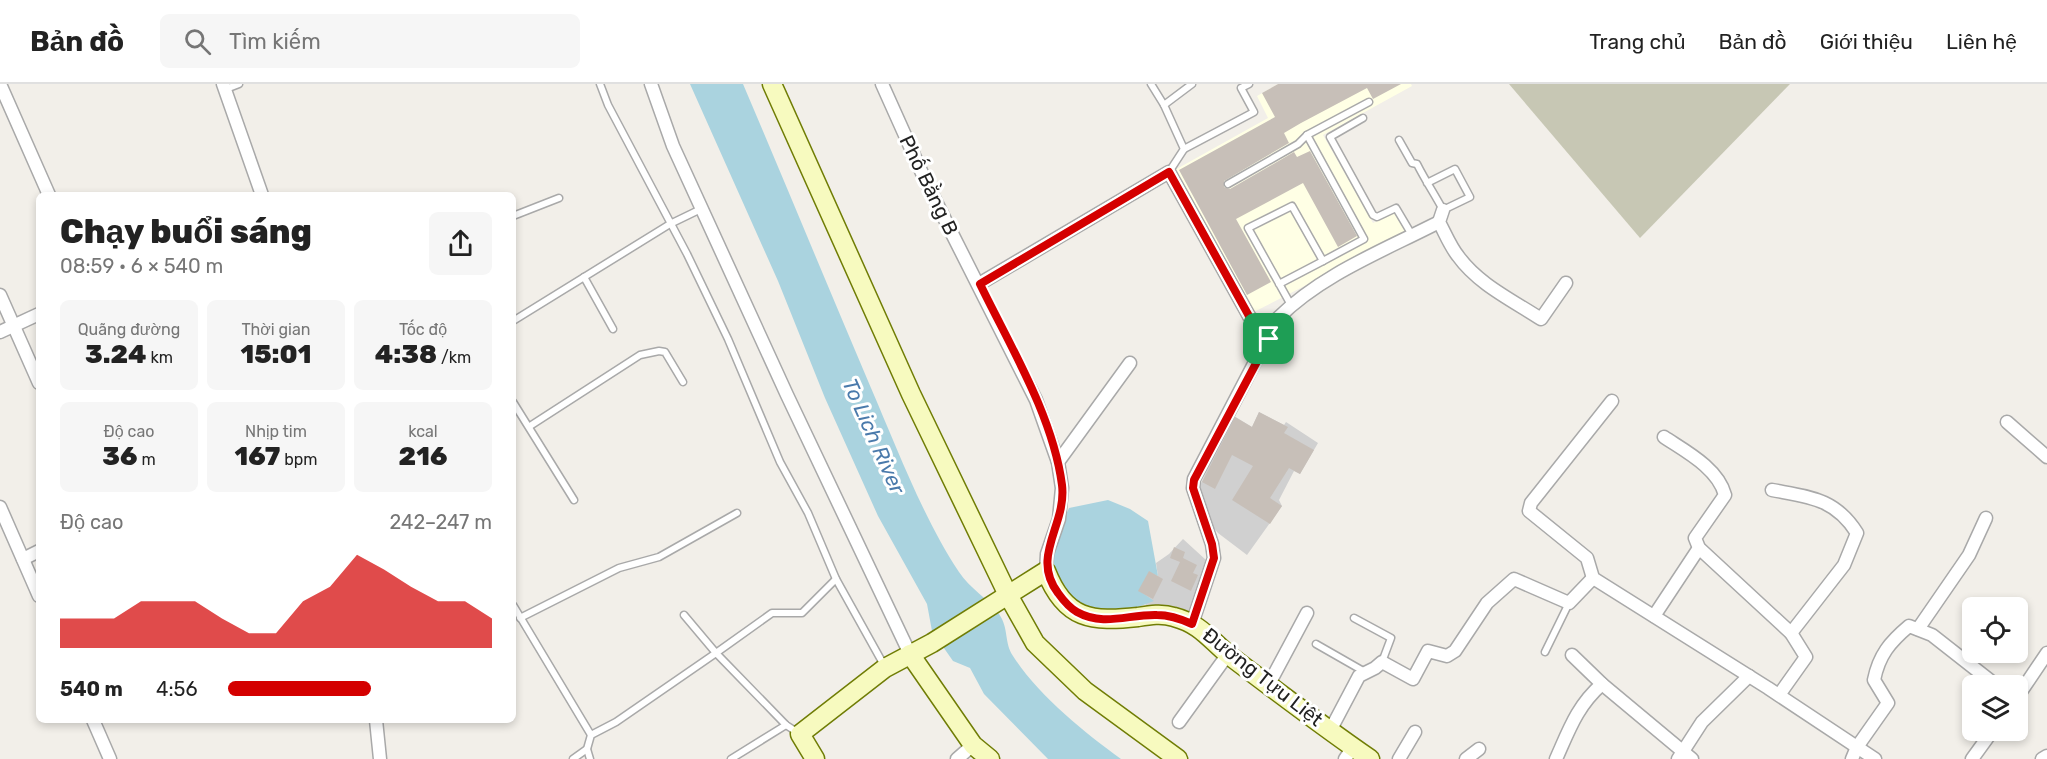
<!DOCTYPE html>
<html lang="vi">
<head>
<meta charset="utf-8">
<style>
  body { margin:0; font-family:Rubik,sans-serif; background:#f6f6f6; color:#222; height:100vh; display:flex; flex-direction:column; font-size:22px; white-space:nowrap }
  * { box-sizing:border-box; margin:0 }
  p { font-size:20px; color:#767676 }
  .icon { flex:none; width:33px; height:33px; fill:none; stroke:currentColor; stroke-width:2; stroke-linecap:round; stroke-linejoin:round }
  .map { position:relative; flex:1; overflow:hidden }
  .drawer { position:absolute; left:36px; top:108px; width:480px; height:531px; display:flex; flex-direction:column; background:#fff; border-radius:9px; box-shadow:0 3px 9px #0003 }
  .drawer>* { flex:none }
  .tools { position:absolute; left:1962px; top:513px; display:grid; gap:12px }
  .tools a { display:grid; place-items:center; width:66px; height:66px; border-radius:9px; background:#fff; box-shadow:0 3px 9px #0003; font-size:30px }
  .pin { position:absolute; display:grid; place-items:center; width:51px; height:51px; color:#fff; margin:-26px; border-radius:12px; box-shadow:0 3px 9px #0006 }
  .round { display:grid; place-items:center; flex:none; width:63px; height:63px; border-radius:9px; background:#f6f6f6 }
  .overview { display:flex; align-items:center; justify-content:space-between; height:102px; padding:0 24px }
  h1 { font-size:33px; font-weight:800; line-height:45px }
  .stats { display:grid; grid-template-columns:repeat(3,1fr); gap:9px; height:102px; padding:6px 24px }
  .stats div { display:grid; align-content:center; border-radius:9px; background:#f6f6f6; text-align:center }
  .stats b { font-size:26px; font-weight:800 }
  .stats small { font-size:16px; font-weight:400 }
  .stats p { font-size:16px }
  .chart { height:168px; padding:12px 24px }
  .chart p { display:flex; justify-content:space-between }
  .chart svg { width:100%; height:108px; margin-top:6px; fill:#d40000; opacity:.7 }
  ul { padding:0 24px; list-style:none; font-size:20px }
  li { display:grid; grid-template-columns:96px 72px 1fr; align-items:center; height:45px }
  li i { height:15px; border-radius:8px; background:#d40000 }
  header { display:flex; align-items:center; gap:36px; box-sizing:border-box; height:84px; padding:0 30px; background:#fff; border-bottom:2px solid #e0e0e0 }
  header strong { font-size:28px }
  nav { display:flex; gap:33px; margin-inline-start:auto; font-size:21px }
  .search { width:420px; height:54px; background:#f6f6f6; display:flex; align-items:center; gap:15px; box-sizing:border-box; padding:0 21px; border-radius:9px; color:#767676; font-size:22px }
  .map>svg:first-child { display:block }
</style>
</head>
<body>
<header>
<strong>Bản đồ</strong>
<div class="search"><svg class="icon" aria-label="search" viewBox="0 0 24 24"><circle cx="10" cy="10" r="6"/><path d="M15 15l6 6"/></svg>Tìm kiếm</div>
<nav><a>Trang chủ</a><a>Bản đồ</a><a>Giới thiệu</a><a>Liên hệ</a></nav>
</header>
<div class="map">
<svg width="2047" height="675" viewBox="0 0 2047 675">
  <rect width="100%" height="100%" fill="#f2efe9"/>
  <polygon fill="#ffffe5" points="1278,0 1411,0 1412,2 1323,51 1373,139 1395,128 1407,149 1250,230 1173,87 1268,34 1257,12"/>
  <g fill="#d0d0d0">
    <polygon points="1259,328 1284,341 1286,338 1318,359 1300,390 1294,387 1279,416 1282,422 1247,471 1218,449 1206,435 1198,406 1221,355 1234,332 1252,343"/>
    <polygon points="1183,455 1206,476 1190,527 1147,523 1138,507 1149,487 1158,492 1156,479 1169,470"/>
  </g>
  <polygon fill="#c7c7b4" points="1509,0 1790,0 1640,154"/>
  <g fill="#aad3df">
    <path d="M690,0H743C786,101 828,203 871,304C896,362 924,436 959,488C970,505 988,514 999,530C1009,544 1004,559 1013,572C1038,611 1084,648 1121,675H1048L984,610L970,584L953,577L932,547L927,520L878,432L825,314L778,197Z"/>
    <path d="M1108,416L1130,425L1148,437L1158,492L1151,489L1141,508L1154,517L1117,531L1076,525C1070,515 1053,494 1051,484C1048,463 1061,442 1069,424Z"/>
  </g>
  <g fill="#c7bfb8">
    <polygon points="1278,0 1401,0 1373,15 1367,4 1301,39 1284,49 1289,59 1224,97 1224,103 1230,105 1294,68 1297,73 1310,67 1357,152 1338,163 1303,99 1236,135 1271,198 1247,211 1179,86 1275,33 1262,9"/>
    <polygon points="1259,328 1288,343 1284,349 1314,366 1300,390 1289,384 1270,414 1282,422 1270,440 1232,416 1253,382 1232,371 1215,405 1202,398 1235,333 1252,343"/>
    <polygon points="1174,463 1185,468 1183,474 1197,481 1193,489 1198,491 1191,507 1171,497 1180,478 1170,474"/>
    <polygon points="1149,487 1163,495 1153,515 1138,507"/>
  </g>
  <g fill="none" stroke-linecap="round" stroke-linejoin="round">
    <defs>
      <g id="lane">
        <polyline points="600,0 608,21 687,170 728,255 780,378 808,429 836,495 885,583"/>
        <polyline points="1151,0 1164,21"/>
        <polyline points="226,5 239,0"/>
        <polyline points="1363,34 1330,53 1373,131 1377,133 1396,124 1412,151"/>
        <polyline points="1307,51 1364,155 1323,177"/>
        <path d="M1399,56L1412,79L1417,80C1425,96 1435,111 1443,126L1470,113L1455,85L1427,99"/>
        <polyline points="1184,65 1254,28 1241,4 1249,0"/>
        <polyline points="1169,88 1184,65 1164,21 1192,0"/>
        <polyline points="1228,100 1298,60 1307,51 1369,18"/>
        <polyline points="513,132 559,114"/>
        <polyline points="584,193 613,245"/>
        <polyline points="1279,200 1323,177 1292,122 1248,144 1291,221"/>
        <polyline points="513,237 670,140 703,124"/>
        <polyline points="513,318 574,416"/>
        <polyline points="530,342 640,271 659,267 665,268 683,298"/>
        <polyline points="513,521 591,651"/>
        <polyline points="684,531 716,569 772,529 802,529 836,495"/>
        <polyline points="520,534 619,484 659,473 737,429"/>
        <polyline points="1354,534 1391,554 1382,578"/>
        <polyline points="1316,560 1365,588"/>
        <polyline points="1545,568 1569,519"/>
        <polyline points="587,665 590,675"/>
        <polyline points="573,675 587,665 591,651 616,638 716,569 786,641 797,648"/>
        <polyline points="731,675 786,641"/>
      </g>
      <g id="street">
        <polyline points="0,0 49,111"/>
        <polyline points="223,0 262,111"/>
        <polyline points="651,0 673,62 787,311 910,570"/>
        <polyline points="882,0 926,98 1036,316 1058,378 1062,404 1059,435 1047,470 1046,487"/>
        <path d="M1443,126L1439,138C1445,149 1450,162 1458,172C1478,200 1512,216 1541,235L1566,199"/>
        <polyline points="979,200 1169,88 1249,232 1269,255"/>
        <polyline points="0,211 39,299"/>
        <polyline points="0,248 39,230"/>
        <polyline points="1612,317 1531,419 1529,427 1587,474 1593,494 1768,604 1875,675"/>
        <polyline points="2007,338 2047,373"/>
        <path d="M1664,353C1685,367 1718,384 1725,411L1695,454L1699,464L1791,549L1806,573L1779,611"/>
        <polyline points="1058,378 1130,279"/>
        <path d="M1772,406C1809,413 1835,414 1857,449L1844,481L1791,549"/>
        <polyline points="0,423 39,512"/>
        <polyline points="23,475 39,467"/>
        <polyline points="1654,532 1699,464"/>
        <path d="M1192,540L1214,474L1212,460L1193,404L1194,395L1278,234C1322,190 1385,166 1439,138"/>
        <polyline points="1918,545 1969,471 1986,434"/>
        <polyline points="1572,571 1602,600 1692,675"/>
        <polyline points="1269,600 1307,529"/>
        <polyline points="2018,612 2047,569"/>
        <polyline points="93,636 110,675"/>
        <polyline points="376,636 380,675"/>
        <polyline points="1179,638 1228,570"/>
        <polyline points="1331,645 1359,592 1375,584 1382,578 1413,595 1428,567 1447,572 1455,567 1487,519 1514,495 1569,519 1593,494"/>
        <polyline points="957,675 973,661"/>
        <polyline points="1345,675 1353,663"/>
        <polyline points="1399,675 1415,648"/>
        <polyline points="1466,675 1479,665"/>
        <path d="M1556,675C1569,646 1577,622 1602,600"/>
        <polyline points="1678,675 1702,638 1749,592"/>
        <path d="M1852,675L1857,663L1888,619L1874,596C1879,571 1890,558 1909,542L1932,551L1997,602"/>
        <polyline points="1972,675 1993,646"/>
        <polyline points="2042,675 2047,672"/>
      </g>
      <g id="secondary">
        <polyline points="772,0 911,310 1008,511 1035,559 1085,607 1178,675"/>
        <polyline points="910,570 973,661 990,675"/>
        <path d="M815,675L800,650L885,584L932,559L1046,487C1065,536 1092,538 1138,533C1150,531 1162,529 1174,533C1201,540 1210,556 1230,572C1276,607 1322,642 1370,675"/>
      </g>
    </defs>
    <use href="#lane" stroke="#a9a9a9" stroke-width="9"/>
    <use href="#street" stroke="#a9a9a9" stroke-width="15"/>
    <use href="#secondary" stroke="#707d05" stroke-width="21"/>
    <use href="#lane" stroke="#fff" stroke-width="6"/>
    <use href="#street" stroke="#fff" stroke-width="12"/>
    <use href="#secondary" stroke="#f7fabf" stroke-width="18"/>
  </g>
  <g fill="none" stroke-linecap="round" stroke-linejoin="round">
    <defs>
      <path id="route" d="M1169,88L1249,232L1269,255L1194,396L1193,404L1212,460L1214,474L1192,540C1181,535 1170,531 1157,531C1129,530 1104,543 1077,528C1070,524 1063,516 1058,509C1030,472 1067,441 1062,401C1053,332 1010,262 980,200Z"/>
    </defs>
    <use href="#route" stroke="#fff" stroke-width="12"/>
    <use href="#route" stroke="#d40000" stroke-width="8"/>
  </g>
  <g text-anchor="middle" dominant-baseline="central" stroke-width="6" stroke-linejoin="round" paint-order="stroke">
    <g font-size="20" fill="#222" stroke="#fff">
      <text transform="translate(929 101) rotate(64)">Phố Bằng B</text>
      <text transform="translate(1263 593) rotate(38)">Đường Tựu Liệt</text>
    </g>
    <g font-size="21" font-style="italic" fill="#4a7aab" stroke="#fff">
      <text transform="translate(874 352) rotate(66)">To Lich River</text>
    </g>
  </g>
</svg>
<div class="tools">
<a><svg class="icon" aria-label="locate" viewBox="0 0 24 24"><circle cx="12" cy="12" r="6"/><path d="M12 2v4M12 18v4M2 12h4M18 12h4"/></svg></a>
<a><svg class="icon" aria-label="layers" viewBox="0 0 24 24"><path d="M12 4l9 5-9 5-9-5zM3 14l9 5 9-5"/></svg></a>
</div>
<div class="pin" style="left:1269px;top:255px;background:#1e9e55"><svg class="icon" aria-label="arrive" viewBox="0 0 24 24"><path d="M6 21V4h12l-3 4 3 4H6"/></svg></div>
<section class="drawer">
<div class="overview"><div><h1>Chạy buổi sáng</h1><p>08:59 · 6 × 540 m</p></div><a class="round"><svg class="icon" aria-label="share" viewBox="0 0 24 24"><path d="M12 15V3M7 8l5-5 5 5M5 13v7h14v-7"/></svg></a></div>
<div class="stats">
<div><p>Quãng đường</p><b>3.24<small> km</small></b></div>
<div><p>Thời gian</p><b>15:01</b></div>
<div><p>Tốc độ</p><b>4:38<small> /km</small></b></div>
</div>
<div class="stats">
<div><p>Độ cao</p><b>36<small> m</small></b></div>
<div><p>Nhịp tim</p><b>167<small> bpm</small></b></div>
<div><p>kcal</p><b>216</b></div>
</div>
<div class="chart"><p><span>Độ cao</span>242–247 m</p>
<svg viewBox="0 0 160 44" preserveAspectRatio="none"><path d="M0 44V32L10 32L20 32L30 25L40 25L50 25L60 32L70 38L80 38L90 25L100 19L110 6L120 12L130 19L140 25L150 25L160 32V44z"/></svg>
</div>
<ul>
<li><b>540 m</b>4:56<i style="width:54%"></i></li>
</ul>
</section>
</div>
</body>
</html>
